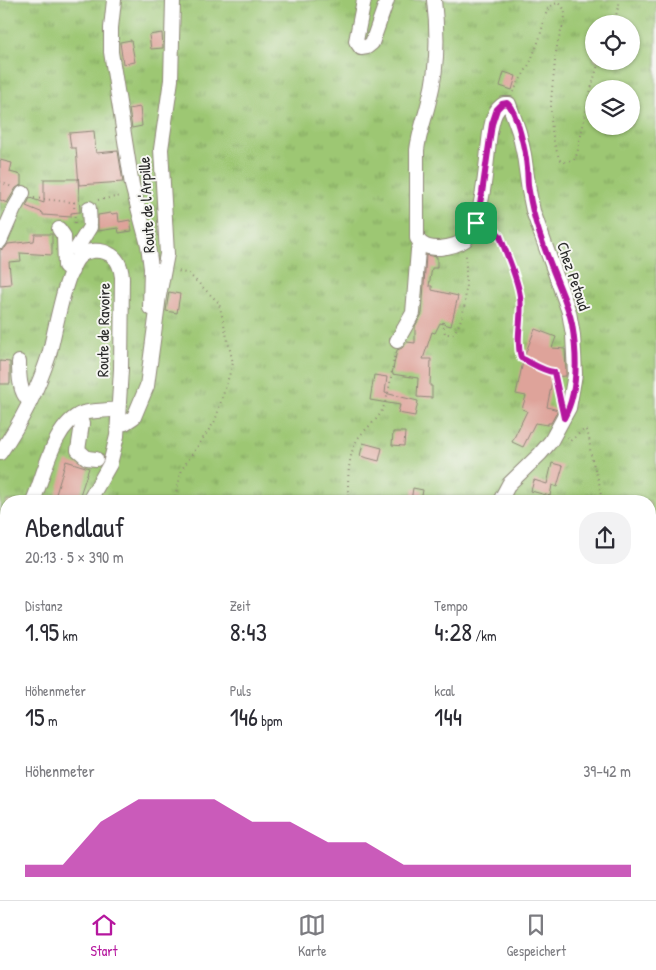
<!DOCTYPE html>
<html lang="de">
<head>
<meta charset="utf-8">
<style>
  body { margin:0; font-family:"Patrick Hand",sans-serif; background:#f2f2f3; color:#2b2b33; height:100vh; display:flex; flex-direction:column; font-size:19px; white-space:nowrap }
  * { box-sizing:border-box; margin:0 }
  p { font-size:16px; color:#7c7c81 }
  .icon { flex:none; width:28px; height:28px; fill:none; stroke:currentColor; stroke-width:2; stroke-linecap:round; stroke-linejoin:round }
  .map { position:relative; flex:1; overflow:hidden }
  .details { position:absolute; left:0px; top:495px; width:656px; height:405px; display:flex; flex-direction:column; background:#fff; border-radius:20px 20px 0 0; box-shadow:0 1px 4px #0004 }
  .details>* { flex:none }
  .buttons { position:absolute; left:585px; top:15px; display:grid; gap:10px }
  .buttons a { display:grid; place-items:center; width:55px; height:55px; border-radius:50%; background:#fff; box-shadow:0 1px 4px #0004; font-size:25px }
  .pin { position:absolute; display:grid; place-items:center; width:42px; height:42px; color:#fff; margin:-21px; border-radius:10px; box-shadow:0 2px 8px #0006 }
  .round { display:grid; place-items:center; flex:none; width:52px; height:52px; border-radius:20px; background:#f2f2f3 }
  .headline { display:flex; align-items:center; justify-content:space-between; height:85px; padding:0 25px }
  h1 { font-size:28px; font-weight:600; line-height:38px }
  .metrics { display:grid; grid-template-columns:repeat(3,1fr); gap:8px; height:85px; padding:5px 25px }
  .metrics div { display:grid; align-content:center }
  .metrics b { font-size:25px; font-weight:600 }
  .metrics small { font-size:14px; font-weight:400 }
  .metrics p { font-size:14px }
  .chart { height:140px; padding:10px 25px }
  .chart p { display:flex; justify-content:space-between }
  .chart svg { width:100%; height:90px; margin-top:5px; fill:#b5179e; opacity:.7 }
  .menu { display:flex; justify-content:space-around; align-items:center; height:70px; border-top:1px solid #e1e1e2; background:#fff; font-size:14px; color:#7c7c81 }
  .menu a { display:grid; justify-items:center; gap:2px }
  .menu .active { color:#b5179e }
  .map>svg:first-child { display:block }
</style>
</head>
<body>
<div class="map">
<svg width="656" height="900" viewBox="0 0 656 900">
  <defs>
    <pattern id="park-tufts" width="24" height="20" patternUnits="userSpaceOnUse" patternTransform="scale(1.25)"><rect width="24" height="20" fill="#9dc773"/><path d="M3 7l-1-3M5 7V3M7 7l1-3M15 17l-1-3M17 17v-4M19 17l1-3" fill="none" stroke="#80a25f"/></pattern>
  </defs>
  <rect width="100%" height="100%" fill="#f6f6f2"/>
  <filter id="ink" filterUnits="userSpaceOnUse"><feTurbulence type="fractalNoise" baseFrequency=".02" numOctaves="2"/><feDisplacementMap in="SourceGraphic" scale="10" xChannelSelector="R" yChannelSelector="G"/><feConvolveMatrix kernelMatrix="1 2 1 2 8 2 1 2 1" color-interpolation-filters="sRGB"/></filter>
  <filter id="wash" filterUnits="userSpaceOnUse"><feTurbulence type="fractalNoise" baseFrequency=".0096" numOctaves="4" result="noise"/><feDisplacementMap in="SourceGraphic" scale="20" xChannelSelector="R" yChannelSelector="G"/><feGaussianBlur stdDeviation="1.12" result="paint"/><feColorMatrix in="noise" values="0 0 0 0 0 0 0 0 0 0 0 0 0 0 0 0 0 1.4 0 .05"/><feComposite in="paint" operator="in"/></filter>
  <g filter="url(#wash)">
    <rect width="100%" height="100%" fill="#f0e1c4"/>
    <path fill="url(#park-tufts)" stroke="#64794f" fill-rule="evenodd" d="M0,0H656V900H0ZM594,24H631V61H594ZM594,89H631V126H594ZM6,501H650V894H6Z"/>
    <g id="blocks">
      <g fill="#dea39a">
        <polygon points="162,33 163,48 151,49 149,35"/>
        <polygon points="131,40 135,62 123,64 120,42"/>
        <polygon points="504,72 516,76 512,90 500,86"/>
        <polygon points="140,107 142,126 132,128 129,109"/>
        <polygon points="94,131 96,153 118,151 123,182 79,185 76,148 71,148 69,133"/>
        <polygon points="0,160 12,163 10,172 21,175 21,185 16,188 7,203 0,200"/>
        <polygon points="44,179 78,179 80,212 71,213 71,217 43,215 43,213 26,206 30,198 44,203"/>
        <polygon points="111,213 112,214 118,213 119,222 130,220 132,231 119,233 118,228 98,231 98,215"/>
        <polygon points="35,234 52,234 52,255 20,253 21,261 9,262 11,284 0,285 0,250 5,248 8,244 34,241"/>
        <polygon points="426,255 437,257 437,268 432,268 429,286 432,286 432,290 458,296 451,326 440,323 435,333 432,332 423,359 431,359 430,386 432,386 432,398 417,397 418,378 392,374 397,350 402,348 407,342 415,343 415,326 422,314"/>
        <polygon points="169,292 180,294 177,313 166,311"/>
        <polygon points="535,329 556,337 552,348 565,349 566,373 566,376 553,377 547,407 558,410 551,423 548,423 548,425 535,423 523,447 512,442 527,411 522,409 526,396 516,394 524,357"/>
        <polygon points="0,361 10,362 10,384 0,384"/>
        <polygon points="374,375 387,377 385,393 418,401 415,416 398,413 400,405 370,400"/>
        <polygon points="393,432 405,432 404,446 392,445"/>
        <polygon points="363,443 382,448 379,461 360,456"/>
        <polygon points="66,461 89,468 78,501 63,501 65,497 56,494"/>
        <polygon points="552,463 563,466 557,487 552,485 550,496 531,491 534,480 547,484"/>
        <polygon points="413,488 423,490 421,501 411,501"/>
      </g>
    </g>
  </g>
  <g filter="url(#ink)">
    <use href="#blocks" fill-opacity="0" stroke="#8e8678" stroke-width="1"/>
    <g fill="none" stroke-linecap="round" stroke-linejoin="round">
      <defs>
        <g id="minor">
          <polyline points="114,0 111,28 111,52 132,185 148,245 151,268 150,308"/>
          <polyline points="364,0 356,41 361,48 367,47 372,43 387,0"/>
          <path d="M434,0C438,34 438,68 429,101C425,118 419,133 417,150V238C422,247 430,248 440,248C448,247 458,245 465,240C484,223 486,160 490,133C492,122 494,109 504,104H509L519,132L524,155L529,191L533,211L569,312L573,335L575,374L569,408L551,441L540,454L509,484L500,501"/>
          <polyline points="59,229 64,236 65,266 72,271"/>
          <polyline points="0,241 14,209 23,193"/>
          <polyline points="79,257 77,248 90,227 89,208"/>
          <polyline points="397,341 413,313 418,250 422,244"/>
          <path d="M19,362C19,374 19,392 29,401"/>
          <polyline points="79,415 82,424 78,450 87,458 96,459"/>
          <polyline points="118,424 125,423 134,417 147,386 159,296 167,254 161,149 171,80 173,0"/>
          <path d="M0,453C20,424 38,389 49,355C55,332 65,273 79,257C87,249 102,249 111,255C119,260 121,268 122,277L121,369L117,436L110,464L89,501"/>
          <path d="M33,501C45,474 53,424 83,413C94,410 107,411 118,409"/>
          <polyline points="0,543 6,536"/>
          <polyline points="0,670 6,655"/>
          <polyline points="0,828 6,799"/>
          <polyline points="386,900 388,894"/>
        </g>
      </defs>
      <use href="#minor" stroke="#8e8678" stroke-width="16"/>
      <g stroke="#8e8678" stroke-width="2" stroke-dasharray="1 4" stroke-linecap="butt">
        <polyline points="614,24 620,0"/>
        <path d="M513,92L530,63L539,40L547,10L553,4L559,3C570,12 563,23 560,35C556,47 555,60 554,73C550,103 548,131 560,160L565,162L574,160L577,154L591,89L599,61"/>
        <polyline points="0,182 12,187"/>
        <polyline points="34,198 79,203"/>
        <polyline points="98,200 121,196"/>
        <polyline points="74,202 75,226"/>
        <path d="M488,227L494,229L500,237C507,256 517,276 519,296C523,317 515,338 521,358C532,363 543,371 554,372L559,391"/>
        <path d="M443,322L445,334H453C470,312 465,281 466,254"/>
        <path d="M568,437L570,441L585,429C591,437 589,446 591,455C594,470 603,486 600,501"/>
        <polyline points="174,501 182,469 215,421 233,363 219,303 189,274 178,271"/>
        <path d="M348,501C348,481 347,454 359,437C365,429 375,422 380,414C390,397 391,372 395,353"/>
        <polyline points="650,663 656,671"/>
        <polyline points="299,894 300,900"/>
        <polyline points="42,900 46,894"/>
      </g>
      <use href="#minor" stroke="#fff" stroke-width="14"/>
    </g>
  </g>
  <g fill="none" stroke-linecap="round" stroke-linejoin="round" filter="url(#ink)">
    <defs>
      <path id="route" d="M507,103C517,111 526,154 527,168C528,175 527,183 529,191C533,220 545,250 556,278C562,293 569,308 572,324C577,354 579,391 564,418L554,372C543,371 532,363 521,358C515,338 523,317 520,296C517,276 507,256 500,236L494,229L476,223L482,193L492,124L497,109L502,104Z"/>
    </defs>
    <use href="#route" stroke="#fff" stroke-width="10"/>
    <use href="#route" stroke="#b5179e" stroke-width="6"/>
  </g>
  <g text-anchor="middle" dominant-baseline="central" stroke-width="4" stroke-linejoin="round" paint-order="stroke">
    <g font-size="16" fill="#2b2b2b" stroke="#f6f6f2">
      <text transform="translate(146 205) rotate(-93)">Route de l'Arpille</text>
      <text transform="translate(574 276) rotate(71)">Chez Petoud</text>
      <text transform="translate(103 330) rotate(-89)">Route de Ravoire</text>
    </g>
  </g>
</svg>
<div class="buttons">
<a><svg class="icon" aria-label="locate" viewBox="0 0 24 24"><circle cx="12" cy="12" r="6"/><path d="M12 2v4M12 18v4M2 12h4M18 12h4"/></svg></a>
<a><svg class="icon" aria-label="layers" viewBox="0 0 24 24"><path d="M12 4l9 5-9 5-9-5zM3 14l9 5 9-5"/></svg></a>
</div>
<div class="pin" style="left:476px;top:223px;background:#1e9e55"><svg class="icon" aria-label="arrive" viewBox="0 0 24 24"><path d="M6 21V4h12l-3 4 3 4H6"/></svg></div>
<section class="details">
<div class="headline"><div><h1>Abendlauf</h1><p>20:13 · 5 × 390 m</p></div><a class="round"><svg class="icon" aria-label="share" viewBox="0 0 24 24"><path d="M12 15V3M7 8l5-5 5 5M5 13v7h14v-7"/></svg></a></div>
<div class="metrics">
<div><p>Distanz</p><b>1.95<small> km</small></b></div>
<div><p>Zeit</p><b>8:43</b></div>
<div><p>Tempo</p><b>4:28<small> /km</small></b></div>
</div>
<div class="metrics">
<div><p>Höhenmeter</p><b>15<small> m</small></b></div>
<div><p>Puls</p><b>146<small> bpm</small></b></div>
<div><p>kcal</p><b>144</b></div>
</div>
<div class="chart"><p><span>Höhenmeter</span>39–42 m</p>
<svg viewBox="0 0 160 44" preserveAspectRatio="none"><path d="M0 44V38L10 38L20 17L30 6L40 6L50 6L60 17L70 17L80 27L90 27L100 38L110 38L120 38L130 38L140 38L150 38L160 38V44z"/></svg>
</div>
</section>
</div>
<nav class="menu">
<a class="active"><svg class="icon" aria-label="home" viewBox="0 0 24 24"><path d="M3 11l9-7 9 7M6 9v11h12V9"/></svg>Start</a>
<a><svg class="icon" aria-label="map" viewBox="0 0 24 24"><path d="M3 6l6-2 6 2 6-2v14l-6 2-6-2-6 2zM9 4v14M15 6v14"/></svg>Karte</a>
<a><svg class="icon" aria-label="saved" viewBox="0 0 24 24"><path d="M7 4h10v16l-5-4-5 4z"/></svg>Gespeichert</a>
</nav>
</body>
</html>
